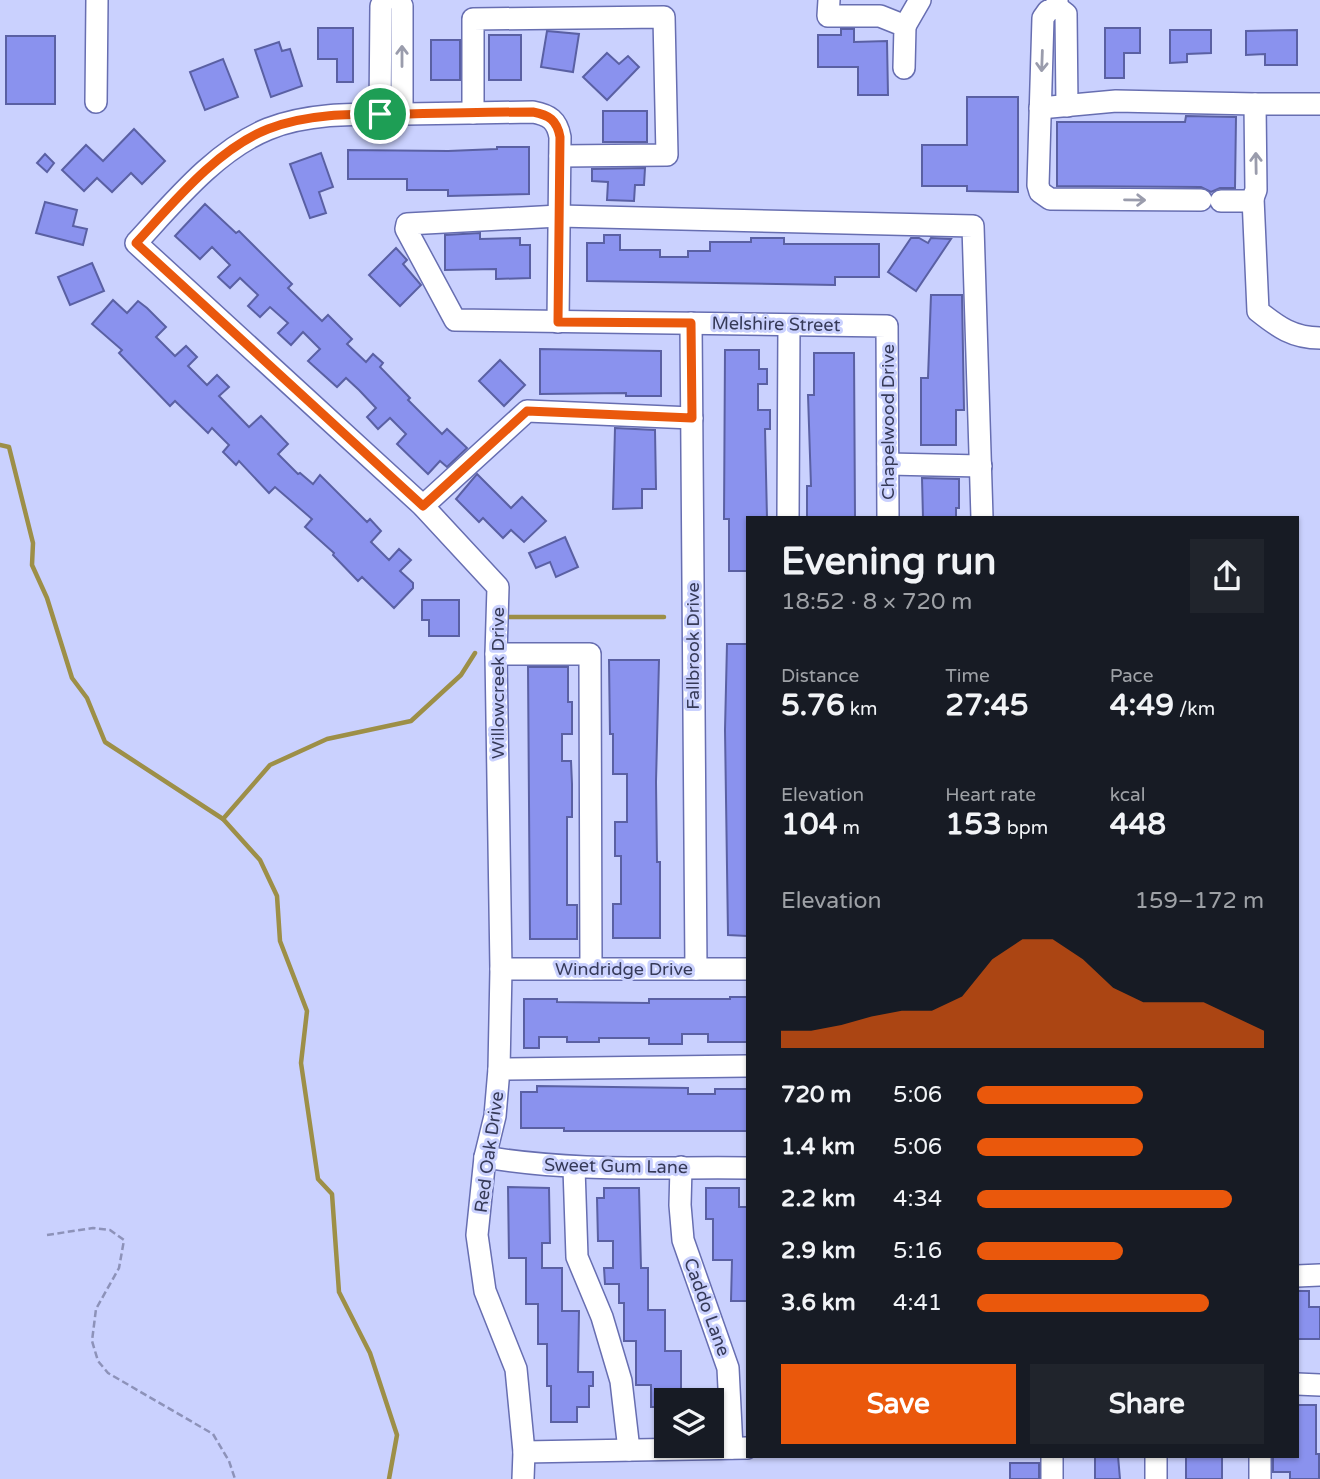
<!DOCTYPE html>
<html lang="en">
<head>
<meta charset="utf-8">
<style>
  body { margin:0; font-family:"Varela Round",sans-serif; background:#20242c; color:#f1f3f6; height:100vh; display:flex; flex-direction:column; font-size:26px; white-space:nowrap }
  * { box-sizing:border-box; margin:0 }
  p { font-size:23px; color:#9ea1a6 }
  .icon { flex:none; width:38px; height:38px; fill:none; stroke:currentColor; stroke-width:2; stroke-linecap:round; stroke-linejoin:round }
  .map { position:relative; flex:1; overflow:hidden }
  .side { position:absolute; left:746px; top:516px; width:553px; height:942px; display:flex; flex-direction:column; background:#171b24; border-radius:0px; box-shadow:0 2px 5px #0004 }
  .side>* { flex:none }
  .controls { position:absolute; left:654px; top:1388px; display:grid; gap:14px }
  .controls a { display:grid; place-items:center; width:70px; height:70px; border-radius:0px; background:#171b24; box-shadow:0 2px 5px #0004; font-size:35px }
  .pin { position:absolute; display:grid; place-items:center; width:60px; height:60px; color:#fff; margin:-30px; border:4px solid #fff; border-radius:50%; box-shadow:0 2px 7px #0007 }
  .round { display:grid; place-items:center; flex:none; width:74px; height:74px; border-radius:0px; background:#20242c }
  .summary { display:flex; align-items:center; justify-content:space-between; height:119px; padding:0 35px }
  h1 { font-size:38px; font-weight:700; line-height:52px }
  .figures { display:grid; grid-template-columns:repeat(3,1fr); gap:10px; height:119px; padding:7px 35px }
  .figures div { display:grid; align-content:center }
  .figures b { font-size:30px; font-weight:700 }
  .figures small { font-size:19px; font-weight:400 }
  .figures p { font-size:19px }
  .chart { height:196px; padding:14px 35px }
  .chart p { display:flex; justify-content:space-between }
  .chart svg { width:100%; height:126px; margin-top:7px; fill:#ea580c; opacity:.7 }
  .primary-button { display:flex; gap:14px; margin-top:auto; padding:14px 35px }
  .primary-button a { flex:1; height:80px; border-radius:0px; background:#ea580c; color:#fff; font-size:28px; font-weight:700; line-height:80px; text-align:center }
  .primary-button a+a { background:#20242c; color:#f1f3f6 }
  ul { padding:0 35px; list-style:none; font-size:23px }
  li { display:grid; grid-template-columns:112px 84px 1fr; align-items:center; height:52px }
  li i { height:18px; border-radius:9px; background:#ea580c }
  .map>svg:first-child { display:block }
</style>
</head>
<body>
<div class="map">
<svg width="1320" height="1479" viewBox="0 0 1320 1479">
  <rect width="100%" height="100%" fill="#cad1fe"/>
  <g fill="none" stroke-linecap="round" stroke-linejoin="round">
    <g stroke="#9d8f47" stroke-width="4.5">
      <polyline points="0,445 9,447 33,543 32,565 47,598 72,678 87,698 105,742 223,819 260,860 277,896 280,941 307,1011 301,1063 318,1179 332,1194 339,1292 370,1353 397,1435 389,1479"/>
      <polyline points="508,617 664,617"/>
      <polyline points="223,819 270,765 327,739 411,721 461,675 475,653"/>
    </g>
  </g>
  <g fill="#8a92ee" stroke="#5a60a3" stroke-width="2">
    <polygon points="318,28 353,28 353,82 337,82 337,59 318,59"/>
    <polygon points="1105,28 1140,28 1140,53 1124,53 1124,78 1105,78"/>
    <polygon points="841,29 854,29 854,42 887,41 888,95 858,95 858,67 818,67 818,35 841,35"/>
    <polygon points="1170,30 1211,30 1211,53 1187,54 1187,62 1170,63"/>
    <polygon points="1297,30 1297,65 1265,65 1265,54 1246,55 1246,31"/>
    <polygon points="547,31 579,34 573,72 541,67"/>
    <rect x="489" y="35" width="32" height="45"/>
    <rect x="6" y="36" width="49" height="68"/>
    <rect x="431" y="40" width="29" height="40"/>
    <polygon points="279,42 282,51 290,49 302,86 271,97 255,50"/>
    <polygon points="607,53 619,64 628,56 639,67 607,100 583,77"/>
    <polygon points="223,59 238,97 205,110 190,72"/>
    <polygon points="967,97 1018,97 1018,192 967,191 967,186 922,186 922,145 967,145"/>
    <rect x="603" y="111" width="44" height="31"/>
    <polygon points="1186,116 1236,117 1235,188 1220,188 1211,192 1201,187 1057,186 1057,122 1185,122"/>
    <polygon points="134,129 165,161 142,184 131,173 112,192 97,178 84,191 62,170 86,145 103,161"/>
    <polygon points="497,147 529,147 529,194 448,196 448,190 407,190 407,179 348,179 348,150 448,151 497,149"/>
    <polygon points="321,153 333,187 319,192 326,213 310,218 290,164"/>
    <polygon points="45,154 54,163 47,172 37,163"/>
    <polygon points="645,168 644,185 635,185 634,201 607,200 608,182 592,181 592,169"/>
    <polygon points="45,202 77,210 73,226 87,229 83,245 36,233"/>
    <polygon points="205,204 236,233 239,231 292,284 288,288 322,321 328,315 352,339 347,344 366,362 373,354 383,363 380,367 410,398 408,400 442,434 447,429 467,448 447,467 440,461 428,474 397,444 406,434 390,418 378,429 367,417 376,408 359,390 346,378 337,387 308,361 320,349 303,332 291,345 278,333 288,323 270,307 260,317 248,306 258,295 240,278 230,288 218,277 230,265 212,247 200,259 175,236"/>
    <polygon points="480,233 480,239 520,238 520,245 530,245 530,278 496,279 496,269 445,270 445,235"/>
    <polygon points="604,235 620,235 620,250 660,250 660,257 688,257 688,251 710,251 710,242 751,242 751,238 784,238 784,244 879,244 879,277 835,277 835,285 587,281 587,243 604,243"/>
    <polygon points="911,238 919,238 928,243 931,238 951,239 916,291 888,272"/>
    <polygon points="396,248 407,260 403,264 421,285 400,306 369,275"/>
    <polygon points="92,263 104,291 70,305 58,277"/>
    <polygon points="931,295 962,295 964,410 956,410 956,445 921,445 921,378 928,378"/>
    <polygon points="113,300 127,313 138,301 147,308 166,327 156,337 175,356 186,346 197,357 188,366 207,385 217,375 229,387 219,396 249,427 261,416 288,444 278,454 298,474 300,473 313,484 320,475 367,522 370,519 381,531 371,542 389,560 399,549 411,560 400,571 413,583 413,588 394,608 362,577 358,581 333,555 334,553 305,527 312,519 275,487 269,493 239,461 236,465 223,452 229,445 212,428 208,433 175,401 170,406 119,353 122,350 92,324"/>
    <polygon points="540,349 661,351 661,396 626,396 626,393 540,394"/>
    <polygon points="725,350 759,350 759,369 767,369 767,384 758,384 758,410 770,410 770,429 765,429 767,518 747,518 747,571 729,571 729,519 724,519"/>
    <polygon points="814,353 854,353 855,518 807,518 807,486 811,486 808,395 814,395"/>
    <polygon points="500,360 525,385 504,406 479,381"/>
    <polygon points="615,428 655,430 656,489 642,489 642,508 613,509"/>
    <polygon points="477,474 511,508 522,497 546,521 524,542 511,530 503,538 483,518 479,522 456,499"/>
    <polygon points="922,478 959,479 959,508 956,508 956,518 923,518"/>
    <polygon points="565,537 578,567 556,577 550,562 536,568 529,553"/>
    <polygon points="422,600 459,600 459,636 429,636 429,620 422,620"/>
    <polygon points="727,644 747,644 747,936 728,935 725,730"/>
    <polygon points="609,660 659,660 656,782 657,862 660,862 660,938 613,938 613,904 621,904 621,856 615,856 615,822 627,822 627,774 613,774 613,734 610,734"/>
    <polygon points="528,667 568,667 568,702 572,702 572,734 562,734 562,761 571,761 572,784 572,817 567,817 567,905 577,905 577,939 530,939"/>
    <polygon points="730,997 747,997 747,1042 708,1042 708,1034 682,1034 682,1044 649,1044 649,1038 599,1038 599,1042 567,1042 567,1037 539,1037 539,1048 524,1048 524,999 557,999 557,1002 649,1003 649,999 730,999"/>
    <polygon points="537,1086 688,1088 688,1094 715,1094 715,1089 747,1089 747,1131 564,1131 564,1128 521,1128 521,1092 537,1092"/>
    <polygon points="508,1187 549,1188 550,1243 542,1243 542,1268 562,1268 562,1311 579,1311 578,1372 593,1372 593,1386 589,1386 589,1407 577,1407 577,1422 551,1422 551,1386 547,1386 547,1344 538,1344 538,1304 526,1304 526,1258 509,1258"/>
    <polygon points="604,1188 639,1188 641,1268 648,1268 648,1310 665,1310 665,1351 681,1351 681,1400 667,1400 667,1407 651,1407 651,1385 636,1385 636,1341 624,1341 624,1303 619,1303 619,1284 605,1284 604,1268 613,1268 613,1241 598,1241 597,1198 604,1198"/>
    <polygon points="706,1188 739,1188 739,1207 747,1207 747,1301 731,1301 732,1260 713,1260 713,1219 706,1219"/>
    <polygon points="1297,1291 1309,1291 1309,1307 1320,1307 1320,1339 1297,1339"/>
    <polygon points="1297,1405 1316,1405 1316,1454 1319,1454 1319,1479 1290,1479 1290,1472 1273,1472 1273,1456 1297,1456"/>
    <polygon points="1095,1456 1118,1456 1120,1479 1095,1479"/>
    <rect x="1186" y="1457" width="36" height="22"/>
    <rect x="1010" y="1463" width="29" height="16"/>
  </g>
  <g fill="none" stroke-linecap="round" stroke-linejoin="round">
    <defs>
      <g id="minor">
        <polyline points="399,0 402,6 402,114"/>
        <polyline points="829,0 828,16 880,16 905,26 904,68"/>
        <polyline points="1057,0 1057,7 1048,11 1043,18 1038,185 1040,192 1050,199 1201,200"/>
        <polyline points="1057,7 1066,14 1067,106"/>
        <polyline points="905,26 920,0"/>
        <polyline points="96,102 97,0"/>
        <polyline points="1040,108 1116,101 1255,104"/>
        <polyline points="473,113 473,19 664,17 667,155 560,156"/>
        <polyline points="380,114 381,6 384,0"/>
        <path d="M1253,198L1258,311C1278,327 1293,338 1320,338"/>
        <polyline points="1221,201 1247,201 1253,198 1256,190 1255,104 1320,104"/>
        <polyline points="691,323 696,969"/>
        <polyline points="888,464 981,466"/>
        <polyline points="423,506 527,411 692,418"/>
        <polyline points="788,518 789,325"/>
        <polyline points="888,518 887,326 455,320 406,229 407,224 559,216 973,226 982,518"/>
        <polyline points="496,654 590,654 591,969"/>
        <polyline points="501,969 747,969"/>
        <polyline points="499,1069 747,1066"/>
        <path d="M485,1157C573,1172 659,1167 747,1168"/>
        <polyline points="681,1167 680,1205 683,1240 728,1368 732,1448"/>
        <polyline points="574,1168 577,1257 602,1317 621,1381 629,1450"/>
        <polyline points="1297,1276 1320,1275"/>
        <polyline points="1297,1384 1320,1385"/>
        <polyline points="524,1452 747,1448"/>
        <polyline points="1260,1456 1260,1479"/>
        <path d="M523,1479L524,1452L516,1369L485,1291L477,1235L485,1157L495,1116L499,1069L501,969L496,654L498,587L423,506L136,243C173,203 216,150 268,129C310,112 361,114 405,114C448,113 490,113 533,112C549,115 557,120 560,137L558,322"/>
        <polyline points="1052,1479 1052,1456"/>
        <polyline points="1156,1479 1156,1456"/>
      </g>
    </defs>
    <use href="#minor" stroke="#676eb1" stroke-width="24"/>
    <polyline stroke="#8d92b9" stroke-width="2.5" stroke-dasharray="7 3.5" stroke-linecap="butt" points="47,1235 93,1228 110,1230 124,1240 119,1268 96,1309 92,1341 98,1361 108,1373 213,1434 229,1461 235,1479"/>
    <use href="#minor" stroke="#fff" stroke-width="21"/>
  </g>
  <defs><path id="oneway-shaft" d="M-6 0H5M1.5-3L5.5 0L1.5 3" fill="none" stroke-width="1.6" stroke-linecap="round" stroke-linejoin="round" transform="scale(1.75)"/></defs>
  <g stroke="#9a9cac">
    <use href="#oneway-shaft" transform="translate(402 56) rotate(-90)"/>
    <use href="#oneway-shaft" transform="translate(1042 61) rotate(92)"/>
    <use href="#oneway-shaft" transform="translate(1256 163) rotate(-91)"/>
    <use href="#oneway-shaft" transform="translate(1135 200) rotate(1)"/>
  </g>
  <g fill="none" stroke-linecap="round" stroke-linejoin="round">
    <defs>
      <path id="route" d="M533,112C549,115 557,120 560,137L558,322L691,323L692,418L527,411L423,506L136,243C173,203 217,149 268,129C310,112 361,114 405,114C448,113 490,112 533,112Z"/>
    </defs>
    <use href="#route" stroke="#fff" stroke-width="14"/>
    <use href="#route" stroke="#ea580c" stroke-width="9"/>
  </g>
  <g text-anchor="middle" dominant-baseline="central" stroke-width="6" stroke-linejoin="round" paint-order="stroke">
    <g font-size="18" fill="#363a58" stroke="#cad1fe">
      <text transform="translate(776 324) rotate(1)">Melshire Street</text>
      <text transform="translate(888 422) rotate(-90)">Chapelwood Drive</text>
      <text transform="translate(693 646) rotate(-90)">Fallbrook Drive</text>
      <text transform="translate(498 683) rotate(-90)">Willowcreek Drive</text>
      <text x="624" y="969">Windridge Drive</text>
      <text transform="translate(489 1152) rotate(-82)">Red Oak Drive</text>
      <text transform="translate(616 1166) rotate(1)">Sweet Gum Lane</text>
      <text transform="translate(707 1307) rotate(70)">Caddo Lane</text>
    </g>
  </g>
</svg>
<div class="controls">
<a><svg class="icon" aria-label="layers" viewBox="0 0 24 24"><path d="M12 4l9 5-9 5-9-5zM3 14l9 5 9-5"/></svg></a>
</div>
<div class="pin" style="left:380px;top:114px;background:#1e9e55"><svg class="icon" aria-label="arrive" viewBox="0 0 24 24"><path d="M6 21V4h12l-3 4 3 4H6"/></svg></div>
<section class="side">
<div class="summary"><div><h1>Evening run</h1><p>18:52 · 8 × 720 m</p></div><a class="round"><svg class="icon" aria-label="share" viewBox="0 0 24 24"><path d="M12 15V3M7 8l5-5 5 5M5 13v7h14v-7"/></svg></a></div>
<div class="figures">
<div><p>Distance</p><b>5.76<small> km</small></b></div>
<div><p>Time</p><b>27:45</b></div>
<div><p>Pace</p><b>4:49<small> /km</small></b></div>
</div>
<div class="figures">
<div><p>Elevation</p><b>104<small> m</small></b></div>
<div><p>Heart rate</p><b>153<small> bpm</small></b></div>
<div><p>kcal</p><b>448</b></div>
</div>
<div class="chart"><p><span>Elevation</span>159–172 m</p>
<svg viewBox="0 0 160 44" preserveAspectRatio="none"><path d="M0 44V38L10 38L20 36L30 33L40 31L50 31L60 26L70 13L80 6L90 6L100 13L110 23L120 28L130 28L140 28L150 33L160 38V44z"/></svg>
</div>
<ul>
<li><b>720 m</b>5:06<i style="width:58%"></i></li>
<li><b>1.4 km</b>5:06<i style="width:58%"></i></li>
<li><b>2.2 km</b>4:34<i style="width:89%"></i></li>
<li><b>2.9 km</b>5:16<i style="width:51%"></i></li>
<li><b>3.6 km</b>4:41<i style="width:81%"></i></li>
</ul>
<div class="primary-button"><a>Save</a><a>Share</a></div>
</section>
</div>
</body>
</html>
